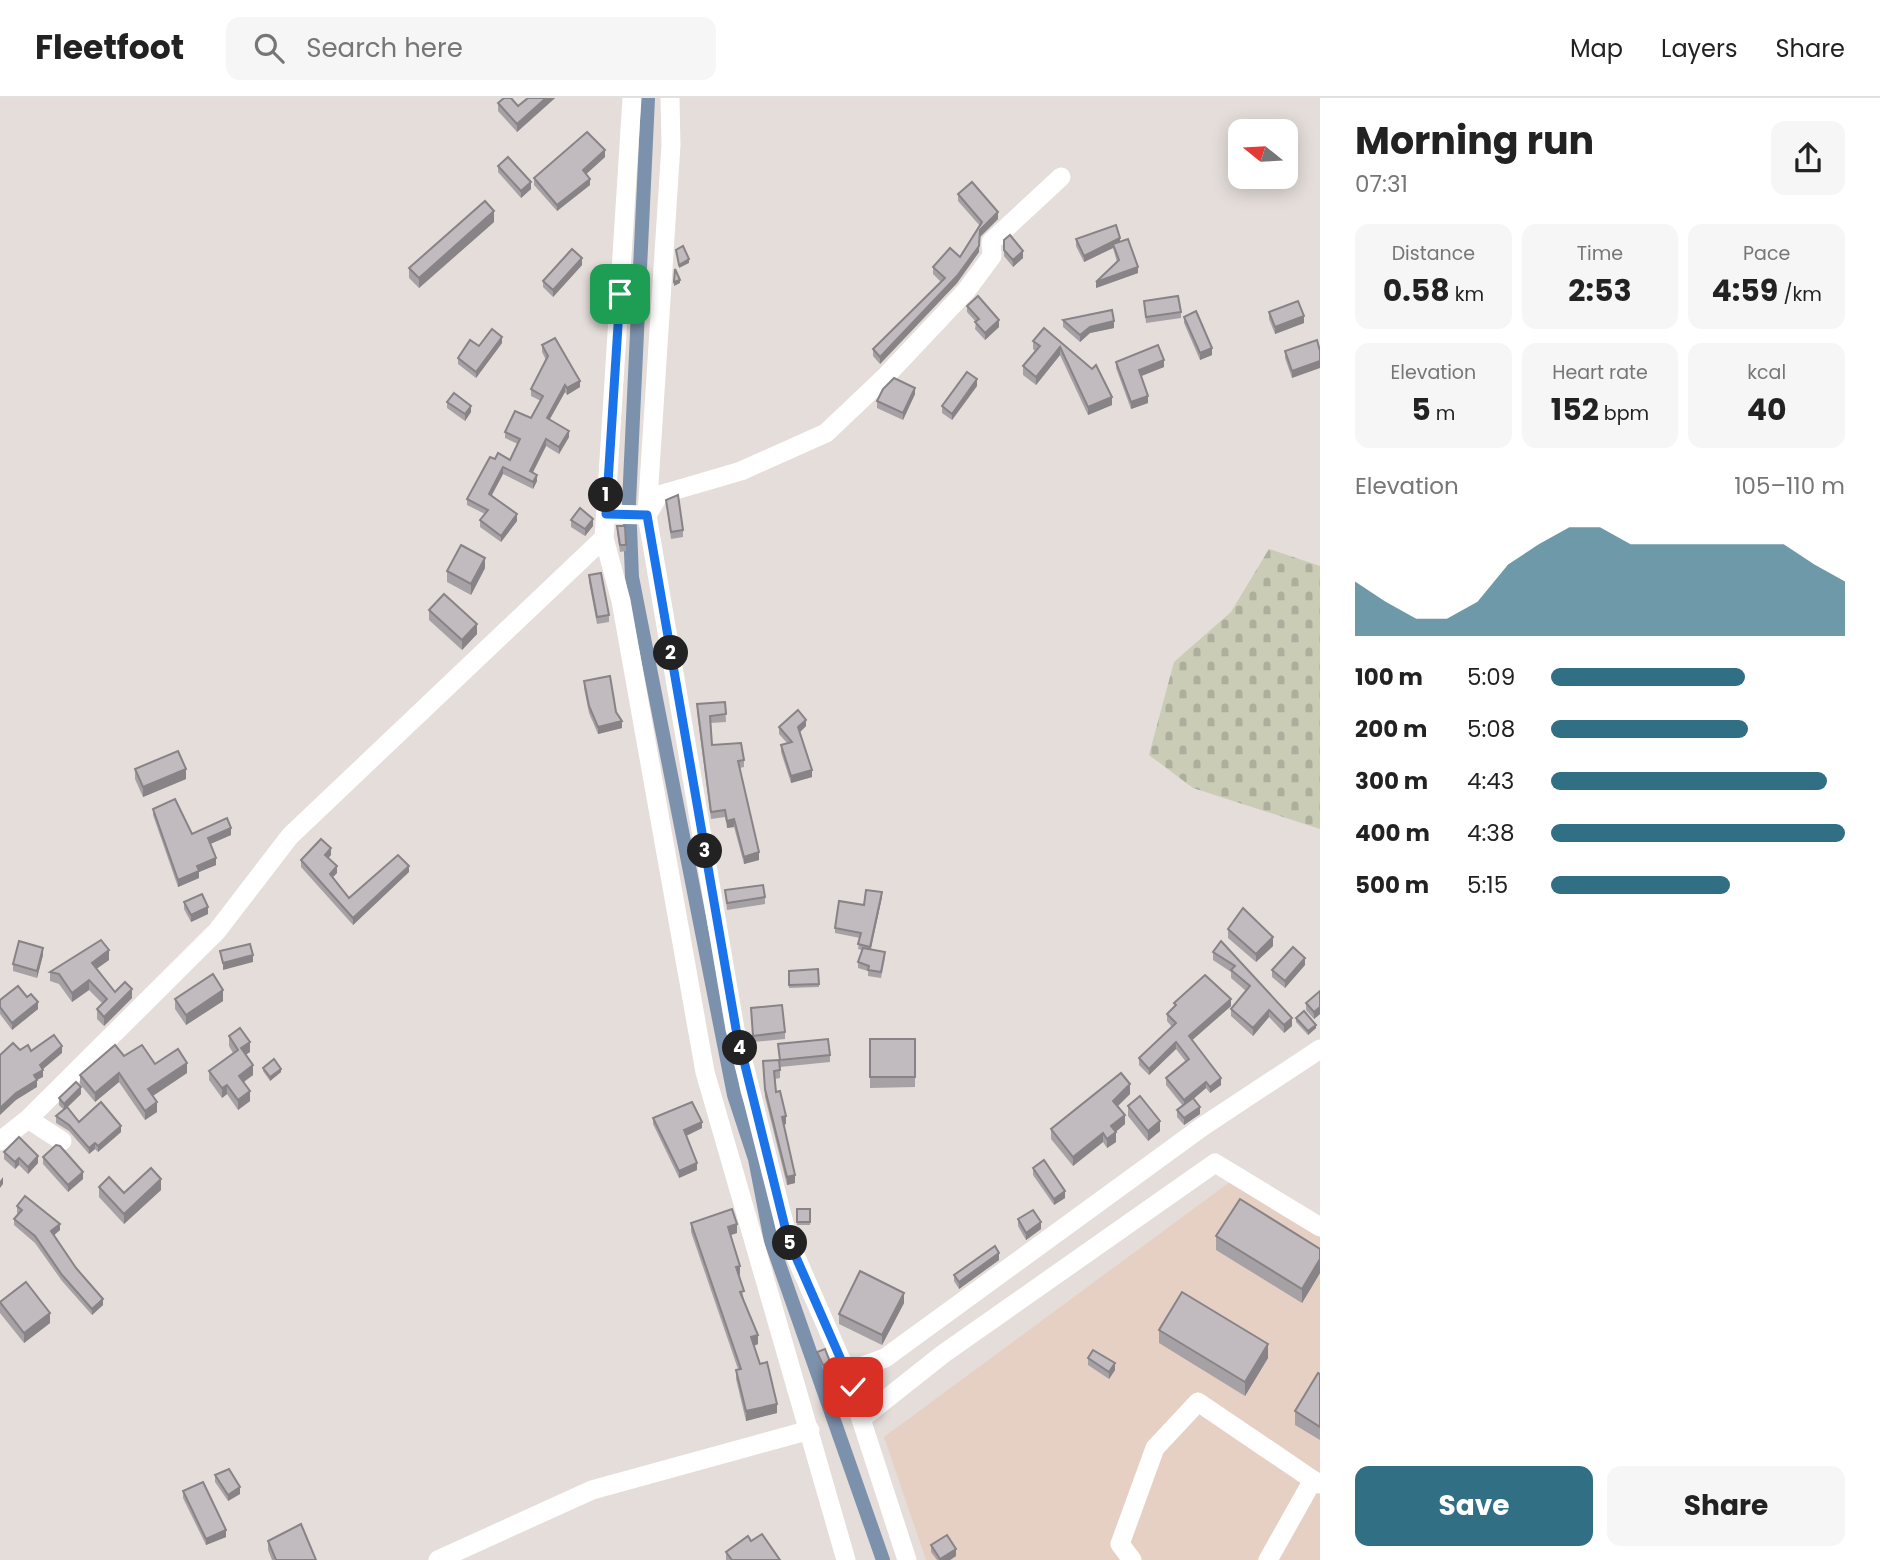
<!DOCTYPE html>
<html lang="en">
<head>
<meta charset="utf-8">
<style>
  body { margin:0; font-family:Poppins,sans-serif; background:#f6f6f6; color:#222; height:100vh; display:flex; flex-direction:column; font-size:26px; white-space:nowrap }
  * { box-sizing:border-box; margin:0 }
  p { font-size:23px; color:#767676 }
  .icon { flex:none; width:38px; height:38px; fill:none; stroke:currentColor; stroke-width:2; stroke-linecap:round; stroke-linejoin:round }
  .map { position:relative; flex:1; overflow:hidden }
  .drawer { display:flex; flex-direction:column; background:#fff; width:560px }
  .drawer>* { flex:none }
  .needle { width:46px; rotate:288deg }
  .buttons { position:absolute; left:1228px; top:21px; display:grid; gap:14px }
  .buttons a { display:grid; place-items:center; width:70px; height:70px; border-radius:14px; background:#fff; box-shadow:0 4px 18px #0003; font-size:35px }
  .pin { position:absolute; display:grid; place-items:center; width:60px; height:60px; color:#fff; margin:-30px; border-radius:14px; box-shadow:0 4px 10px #0006 }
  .km { position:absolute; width:35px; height:35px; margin:-18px; border-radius:50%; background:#222; color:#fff; font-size:19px; line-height:35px; text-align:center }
  .round { display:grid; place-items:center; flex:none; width:74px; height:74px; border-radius:14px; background:#f6f6f6 }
  .summary { display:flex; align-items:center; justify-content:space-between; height:119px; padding:0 35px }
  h1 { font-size:38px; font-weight:700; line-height:52px }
  .figures { display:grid; grid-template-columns:repeat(3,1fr); gap:10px; height:119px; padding:7px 35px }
  .figures div { display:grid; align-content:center; border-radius:14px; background:#f6f6f6; text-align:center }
  .figures b { font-size:30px; font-weight:700 }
  .figures small { font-size:19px; font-weight:400 }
  .figures p { font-size:19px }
  .chart { height:196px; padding:14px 35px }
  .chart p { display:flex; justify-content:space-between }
  .chart svg { width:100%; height:126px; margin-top:7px; fill:#316f85; opacity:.7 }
  .action { display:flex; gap:14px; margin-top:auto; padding:14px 35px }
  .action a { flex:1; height:80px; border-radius:14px; background:#316f85; color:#fff; font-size:28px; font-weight:700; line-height:80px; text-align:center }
  .action a+a { background:#f6f6f6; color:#222 }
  ul { padding:0 35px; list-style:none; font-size:23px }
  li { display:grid; grid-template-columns:112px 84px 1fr; align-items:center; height:52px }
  li i { height:18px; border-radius:9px; background:#316f85 }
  header { display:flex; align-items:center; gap:42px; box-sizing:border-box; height:98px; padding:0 35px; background:#fff; border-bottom:2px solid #e0e0e0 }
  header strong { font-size:33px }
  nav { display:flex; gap:38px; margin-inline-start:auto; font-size:24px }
  .search { width:490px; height:63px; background:#f6f6f6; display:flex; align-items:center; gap:18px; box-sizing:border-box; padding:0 24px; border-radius:14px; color:#767676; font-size:26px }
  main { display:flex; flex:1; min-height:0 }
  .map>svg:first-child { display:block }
</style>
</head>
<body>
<header>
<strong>Fleetfoot</strong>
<div class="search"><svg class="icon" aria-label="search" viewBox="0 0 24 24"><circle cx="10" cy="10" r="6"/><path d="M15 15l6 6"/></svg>Search here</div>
<nav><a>Map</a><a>Layers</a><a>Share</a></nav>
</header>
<main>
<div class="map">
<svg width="1320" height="1462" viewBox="0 0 1320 1462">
  <defs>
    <pattern id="cemetery-stones" width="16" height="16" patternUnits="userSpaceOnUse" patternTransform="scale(1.75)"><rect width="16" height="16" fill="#caccb5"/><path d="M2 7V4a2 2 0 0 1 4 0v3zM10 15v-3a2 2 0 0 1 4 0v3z" fill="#adae9b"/></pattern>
  </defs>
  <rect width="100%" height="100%" fill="#e4ddd9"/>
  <polygon fill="#e6d0c3" points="1238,1078 1320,1128 1320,1462 926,1462 884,1339"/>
  <polygon fill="url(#cemetery-stones)" points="1269,451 1320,468 1320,731 1193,690 1149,657 1174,564 1231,514"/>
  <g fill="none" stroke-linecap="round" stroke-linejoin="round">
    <polyline stroke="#7c91ac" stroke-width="14" points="648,0 629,405 632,479 734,997 755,1061 771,1143 883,1462"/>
    <g stroke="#fff" stroke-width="19">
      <polyline points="632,0 604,440 621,503 705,974 846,1462"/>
      <polyline points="670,0 671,47 647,417 735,931 788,1141 853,1289 861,1321"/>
      <polyline points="606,416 647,417 659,397 741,373 826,335 885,279 966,193 992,158 991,144 1061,79"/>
      <polyline points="28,1021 62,1043"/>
      <polyline points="0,1043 28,1021 217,833 290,738 604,440"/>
      <polyline points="846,1274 885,1260 1202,1029 1320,951"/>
      <polyline points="438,1462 592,1392 810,1332"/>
      <polyline points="907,1462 861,1321 943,1256 1215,1065 1320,1129"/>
      <polyline points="1132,1462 1120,1446 1155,1350 1198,1304 1313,1382"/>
      <polyline points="1268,1462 1313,1382 1320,1386"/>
    </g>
  </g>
  <g fill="#a6a1a5">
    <polygon points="527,0 555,0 517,34 498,13 498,5 518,8"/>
    <polygon points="605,59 586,76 590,87 557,113 534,87 534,80"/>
    <polygon points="498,68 531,91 521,100 498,74"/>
    <polygon points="958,96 998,121 980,139 979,154 957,185 880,266 873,258 873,251 941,184 933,176 933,169 960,159 980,128 958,103"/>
    <polygon points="494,124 419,190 409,180 409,170"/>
    <polygon points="1076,141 1120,144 1138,175 1096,190 1117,164 1113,150 1084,164 1076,148"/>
    <polygon points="1004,142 1023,160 1013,169 1004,158"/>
    <polygon points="582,167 553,199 543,189 543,183"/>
    <polygon points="1144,203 1181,214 1181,220 1146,225"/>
    <polygon points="967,208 999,229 985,242 975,231 976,224 967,214"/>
    <polygon points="1269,214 1304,225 1275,236 1269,221"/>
    <polygon points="1184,219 1212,257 1200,262 1184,225"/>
    <polygon points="1063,222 1114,230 1090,235 1080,244 1063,229"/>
    <polygon points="1044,230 1112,307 1088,317 1060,257 1036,287 1023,277 1023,268 1035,253 1033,251 1033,243"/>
    <polygon points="502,245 476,280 458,266 458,260 479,248"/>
    <polygon points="542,247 580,289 567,297 565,294 550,321 569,339 559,356 546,348 533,374 537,383 533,391 503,376 492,397 517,423 501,444 480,429 480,422 485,416 467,407 467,401 495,361 510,362 518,346 505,340 505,334 531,320 541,303 531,298 531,291 546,262 542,254"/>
    <polygon points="1285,253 1320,253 1292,280 1285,260"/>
    <polygon points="1116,264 1164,269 1141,278 1148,305 1131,311 1116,270"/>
    <polygon points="977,288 952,322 942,315 942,308"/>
    <polygon points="915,296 903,322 877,310 877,303"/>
    <polygon points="447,304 471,314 465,323 447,310"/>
    <polygon points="666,402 683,432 683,439 671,441"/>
    <polygon points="571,422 593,428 585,438 571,429"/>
    <polygon points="617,428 626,447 626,453 620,454 617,434"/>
    <polygon points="485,470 471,497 447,484 447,473"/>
    <polygon points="589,477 609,517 609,524 597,526 589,484"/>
    <polygon points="429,512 477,536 462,552 429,522"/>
    <polygon points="584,583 622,630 598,636 589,615 584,590"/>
    <polygon points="725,604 726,624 710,625 712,647 744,662 744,669 740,670 759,762 744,766 734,729 727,730 725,719 711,721 697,614 697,606"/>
    <polygon points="806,628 800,634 812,679 791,685 781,654 781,647 787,645 779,636 779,629"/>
    <polygon points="135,671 186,681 143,699 135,681"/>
    <polygon points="153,711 192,736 231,737 210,746 216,767 199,774 199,780 178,789 153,717"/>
    <polygon points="331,757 328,760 337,775 333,779 349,800 409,774 353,827 301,769 301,762"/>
    <polygon points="725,792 765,799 765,806 727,812"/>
    <polygon points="882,799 871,851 885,860 881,880 868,878 868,873 858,870 858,864 862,852 858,851 860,840 835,835 835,830 864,807"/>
    <polygon points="184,804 208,816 191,824 184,811"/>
    <polygon points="1228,831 1273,848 1256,864 1228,840"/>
    <polygon points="1221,843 1292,928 1284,935 1269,919 1253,938 1231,918 1231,911 1246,893 1231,880 1231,874 1213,862 1213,854"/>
    <polygon points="43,857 37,880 13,873 13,866"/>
    <polygon points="109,862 96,871 115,894 132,900 104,928 97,921 97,911 103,906 89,892 72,904 59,886 50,883 50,874"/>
    <polygon points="1305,867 1285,890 1272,879 1272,872"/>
    <polygon points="789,873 819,886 819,889 789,890"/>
    <polygon points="1320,893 1320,916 1314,921 1306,912 1306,905"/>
    <polygon points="27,899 38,911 12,932 0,916 0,902"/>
    <polygon points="175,901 223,903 186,927 175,911"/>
    <polygon points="1174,905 1231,908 1192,942 1221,987 1210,995 1206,990 1193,1001 1200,1016 1184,1027 1177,1019 1177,1012 1183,1008 1166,987 1166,980 1186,964 1176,951 1149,977 1139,967 1139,960 1172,929 1167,923 1167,916 1174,909"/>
    <polygon points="751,910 785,934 785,941 753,944"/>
    <polygon points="1296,920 1316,930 1308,937 1296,924"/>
    <polygon points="229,938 250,954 246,956 253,977 244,984 250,1003 238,1012 227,996 222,1000 209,982 209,973 233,955 229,948"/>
    <polygon points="870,941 915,941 915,989 870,990"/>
    <polygon points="778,946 830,957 830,964 780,969"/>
    <polygon points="124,958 187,975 153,998 157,1014 145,1022 119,984 95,1004 80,986 80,977"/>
    <polygon points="763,963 780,972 780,980 775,981 776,994 786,1026 784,1027 795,1085 787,1087 765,999"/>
    <polygon points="263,970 281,974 270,983 263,973"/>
    <polygon points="81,996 68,1009 79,1024 121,1034 98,1054 95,1051 89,1056 69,1033 56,1025 56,1018 64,1012 59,1007 59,1000"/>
    <polygon points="1130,996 1117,1008 1125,1026 1115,1034 1116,1044 1107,1050 1103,1044 1073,1068 1051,1041 1051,1031"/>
    <polygon points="1128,1008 1160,1033 1148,1043 1128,1018"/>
    <polygon points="653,1020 702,1030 686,1038 697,1072 679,1080 653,1026"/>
    <polygon points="4,1054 38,1065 28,1076 19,1067 15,1071 4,1061"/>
    <polygon points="43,1059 83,1081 68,1094 43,1066"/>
    <polygon points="1033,1070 1065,1100 1054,1107 1033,1077"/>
    <polygon points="99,1089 124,1095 161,1092 124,1126 99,1099"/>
    <polygon points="17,1108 60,1132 53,1137 103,1207 92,1217 62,1183 35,1145 14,1127 14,1121 18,1116 17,1115"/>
    <rect x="797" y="1111" width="13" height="16"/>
    <polygon points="1018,1121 1041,1131 1026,1142 1018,1128"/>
    <polygon points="691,1125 737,1135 730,1137 740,1177 739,1178 744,1202 758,1246 754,1248 777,1315 746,1323 736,1281 736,1272 738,1271 691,1134"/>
    <polygon points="1216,1138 1320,1151 1320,1175 1302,1205 1216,1152"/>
    <polygon points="999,1162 959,1191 954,1183 954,1177"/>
    <polygon points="0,1204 50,1225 24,1245 0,1215"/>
    <polygon points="904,1205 882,1247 839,1226 839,1216"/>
    <polygon points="1159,1232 1268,1260 1245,1298 1159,1245"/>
    <polygon points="1088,1260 1115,1272 1109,1281 1088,1267"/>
    <polygon points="1320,1276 1320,1342 1295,1327 1295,1313"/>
    <polygon points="215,1377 240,1396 228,1403 215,1384"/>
    <polygon points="183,1393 226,1439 206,1447 183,1400"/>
    <polygon points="268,1443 316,1462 272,1462 268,1452"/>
    <polygon points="751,1443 780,1462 726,1462 726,1454"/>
    <polygon points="931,1447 956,1458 950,1462 937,1462 931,1454"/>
  </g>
  <g fill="#878386">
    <polygon points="546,0 555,0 517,34 517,26"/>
    <polygon points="605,52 605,59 583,79 583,72"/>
    <polygon points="590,81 590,87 557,113 557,107"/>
    <polygon points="531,84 531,91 521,100 521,93"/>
    <polygon points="494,113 494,124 419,190 419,180"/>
    <polygon points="998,114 998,121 980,139 980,132"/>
    <polygon points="1120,140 1120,146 1113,146 1113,150 1084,164 1084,158"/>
    <polygon points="979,148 979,154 957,185 880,266 880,259"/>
    <polygon points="1023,153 1023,160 1013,169 1013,162"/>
    <polygon points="582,160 582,167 553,199 553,192"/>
    <polygon points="689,161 689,165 679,170 679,167"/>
    <polygon points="1138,169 1138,175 1096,190 1096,184"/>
    <polygon points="680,182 680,185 674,188 674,184"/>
    <polygon points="1304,218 1304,225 1275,236 1275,229"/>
    <polygon points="999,222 999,229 985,242 985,235"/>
    <polygon points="1114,223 1114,230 1090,235 1080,244 1080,237 1090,229"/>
    <polygon points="502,239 502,245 476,280 476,274"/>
    <polygon points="1060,249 1060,257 1036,287 1036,279"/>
    <polygon points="1212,250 1212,257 1200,262 1200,255"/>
    <polygon points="1164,262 1164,269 1139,279 1139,272"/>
    <polygon points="1320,263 1320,270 1292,280 1292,273"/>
    <polygon points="977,281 977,288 952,322 952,316"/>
    <polygon points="580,283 580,289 567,297 567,290"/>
    <polygon points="565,287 565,294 547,326 547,320"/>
    <polygon points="915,290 915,296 903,322 903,315"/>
    <polygon points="1148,298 1148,305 1131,311 1131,304"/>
    <polygon points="1112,299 1112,307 1088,317 1088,309"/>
    <polygon points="471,308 471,314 465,323 465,316"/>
    <polygon points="569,333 569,339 559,356 559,349"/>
    <polygon points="546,341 546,348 530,380 530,373"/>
    <polygon points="503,369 503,376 489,402 489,396"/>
    <polygon points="537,377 537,383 533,391 533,384"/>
    <polygon points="517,416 517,423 501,444 501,438"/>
    <polygon points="593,421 593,428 585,438 585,431"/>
    <polygon points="485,460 485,470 471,497 471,486"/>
    <polygon points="477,526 477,536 462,552 462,542"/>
    <polygon points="806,622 806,628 798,636 798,629"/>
    <polygon points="622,623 622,630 598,636 598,629"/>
    <polygon points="186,671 186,681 143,699 143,689"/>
    <polygon points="812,672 812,679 791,685 791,678"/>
    <polygon points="734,721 734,729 727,730 727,723"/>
    <polygon points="231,730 231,737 208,747 208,740"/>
    <polygon points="331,750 331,757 325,764 325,757"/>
    <polygon points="759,754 759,762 744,766 744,759"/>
    <polygon points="216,760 216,767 199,774 199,780 178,789 178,782 197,768"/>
    <polygon points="337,768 337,775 330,782 330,776"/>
    <polygon points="409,768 409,774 353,827 353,820"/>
    <polygon points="882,794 882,799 870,854 870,849"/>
    <polygon points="208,809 208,816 191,824 191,817"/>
    <polygon points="1273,839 1273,848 1256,864 1256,856"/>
    <polygon points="43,850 43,857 37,880 37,873"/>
    <polygon points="109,852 109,862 92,874 92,865"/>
    <polygon points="253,857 253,864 223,872 223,865"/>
    <polygon points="1305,860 1305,867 1285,890 1285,883"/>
    <polygon points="89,882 89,892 72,904 72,895"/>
    <polygon points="132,891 132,900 104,928 104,919"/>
    <polygon points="223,892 223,903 186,927 186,917"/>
    <polygon points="1231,901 1231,908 1189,945 1189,938"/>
    <polygon points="38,904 38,911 12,932 12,925"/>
    <polygon points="1320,909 1320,916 1314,921 1314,914"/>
    <polygon points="1269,912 1269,919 1253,938 1253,930"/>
    <polygon points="1292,920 1292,928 1284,935 1284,927"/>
    <polygon points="1316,927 1316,930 1308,937 1308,933"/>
    <polygon points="250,944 250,954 241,960 241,950"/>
    <polygon points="1176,944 1176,951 1149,977 1149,971"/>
    <polygon points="62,948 62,955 42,972 43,972 43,979 37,982 37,989 16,1002 0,1017 0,1010 34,977 40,967"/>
    <polygon points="187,965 187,975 148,1001 148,991"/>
    <polygon points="253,967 253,977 239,987 239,978"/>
    <polygon points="281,971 281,974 270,983 270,979"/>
    <polygon points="119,975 119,984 95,1004 95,995"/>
    <polygon points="1221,980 1221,987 1210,995 1210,989"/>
    <polygon points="1206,984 1206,990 1184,1009 1184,1002"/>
    <polygon points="1130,986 1130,996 1113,1013 1113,1003"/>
    <polygon points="227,987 227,996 222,1000 222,990"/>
    <polygon points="81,989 81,996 64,1012 64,1006"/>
    <polygon points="250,993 250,1003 238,1012 238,1002"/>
    <polygon points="157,1004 157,1014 145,1022 145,1013"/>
    <polygon points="1200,1009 1200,1016 1184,1027 1184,1020"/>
    <polygon points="1125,1017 1125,1026 1111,1038 1111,1028"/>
    <polygon points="786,1018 786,1026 782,1027 782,1019"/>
    <polygon points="1160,1023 1160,1033 1148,1043 1148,1033"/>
    <polygon points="702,1024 702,1030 684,1039 684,1032"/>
    <polygon points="121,1028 121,1034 98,1054 98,1048"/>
    <polygon points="1116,1034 1116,1044 1107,1050 1107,1041"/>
    <polygon points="1103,1035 1103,1044 1073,1068 1073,1059"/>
    <polygon points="95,1045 95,1051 89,1056 89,1050"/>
    <polygon points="38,1058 38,1065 28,1076 28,1069"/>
    <polygon points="19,1060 19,1067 15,1071 15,1064"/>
    <polygon points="697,1065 697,1072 679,1080 679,1073"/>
    <polygon points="83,1074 83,1081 68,1094 68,1087"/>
    <polygon points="795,1077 795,1085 787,1087 787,1079"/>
    <polygon points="3,1079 3,1086 0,1090 0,1083"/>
    <polygon points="161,1081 161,1092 124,1126 124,1116"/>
    <polygon points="1065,1093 1065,1100 1054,1107 1054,1101"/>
    <polygon points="1041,1124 1041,1131 1026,1142 1026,1135"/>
    <polygon points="60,1126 60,1132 51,1140 51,1133"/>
    <polygon points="737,1126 737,1135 728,1138 728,1129"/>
    <polygon points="999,1155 999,1162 959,1191 959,1184"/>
    <polygon points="1320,1161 1320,1175 1302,1205 1302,1191"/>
    <polygon points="740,1168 740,1177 736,1178 736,1169"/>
    <polygon points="904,1195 904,1205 882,1247 882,1237"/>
    <polygon points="103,1201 103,1207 92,1217 92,1211"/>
    <polygon points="50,1215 50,1225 24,1245 24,1235"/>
    <polygon points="758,1237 758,1246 751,1249 751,1239"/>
    <polygon points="1268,1246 1268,1260 1245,1298 1245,1284"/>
    <polygon points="830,1264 830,1267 823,1270 823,1267"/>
    <polygon points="1115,1265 1115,1272 1109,1281 1109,1274"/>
    <polygon points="777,1306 777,1315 746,1323 746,1313"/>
    <polygon points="240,1389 240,1396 228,1403 228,1397"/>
    <polygon points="226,1432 226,1439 206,1447 206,1441"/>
    <polygon points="956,1451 956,1458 950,1462 940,1462"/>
  </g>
  <g fill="#c1bbc0" stroke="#878386" stroke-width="2">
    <polygon points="504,0 511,0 518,8 528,0 546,0 517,26 498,5"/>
    <polygon points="587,34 605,52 583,72 590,81 557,107 534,80"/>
    <polygon points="508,59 531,84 521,93 498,68"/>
    <polygon points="972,84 998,114 980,132 979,148 957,178 880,259 873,251 945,180 933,169 950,150 960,159 982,124 958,96"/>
    <polygon points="485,103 494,113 419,180 409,170"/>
    <polygon points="1116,127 1120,140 1084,158 1076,141"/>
    <polygon points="1010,137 1023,153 1013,162 1004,152 1004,142"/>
    <polygon points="1128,141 1138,169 1096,184 1119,162 1113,146"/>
    <polygon points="683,148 689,161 679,167 676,152"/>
    <polygon points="572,151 582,160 553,192 543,183"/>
    <polygon points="675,171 680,182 674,184"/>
    <polygon points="978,198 999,222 985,235 975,224 979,221 967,208"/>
    <polygon points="1178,198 1181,214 1146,219 1144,203"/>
    <polygon points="1298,203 1304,218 1275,229 1269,214"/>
    <polygon points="1112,212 1114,223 1090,229 1080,237 1063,222"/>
    <polygon points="1196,213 1212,250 1200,255 1184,219"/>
    <polygon points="1044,230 1092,271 1096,267 1112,299 1088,309 1060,249 1036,279 1023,268 1040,248 1033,243"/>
    <polygon points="492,231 502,239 476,274 458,260 470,242 479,248"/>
    <polygon points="555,240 580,283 567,290 565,287 547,320 569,333 559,349 546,341 530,373 537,377 533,384 503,369 489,396 517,416 501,438 480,422 488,412 467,401 490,359 495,361 498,355 510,362 520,341 505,334 515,313 531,320 543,298 531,291 548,258 542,247"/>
    <polygon points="1317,242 1320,253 1320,263 1292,273 1285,253"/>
    <polygon points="1158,247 1164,262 1139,272 1148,298 1131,304 1116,264"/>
    <polygon points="967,274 977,281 952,316 942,308"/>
    <polygon points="894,280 915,290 903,315 877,303 883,291"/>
    <polygon points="454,295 471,308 465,316 447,304"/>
    <polygon points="678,397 683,432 671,434 666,402"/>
    <polygon points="580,410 593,421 585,431 571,422"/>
    <polygon points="617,428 625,428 626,447 620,447"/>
    <polygon points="461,447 485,460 471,486 447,473"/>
    <polygon points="601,475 609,517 597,519 589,477"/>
    <polygon points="444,496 477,526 462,542 429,512"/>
    <polygon points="610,578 616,614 622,623 598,629 589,608 584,583"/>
    <polygon points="725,604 726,616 710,618 712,647 741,645 744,662 738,663 759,754 744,759 734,721 727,723 725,712 711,714 697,606"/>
    <polygon points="798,612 806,622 798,629 812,672 791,678 781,647 792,644 779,629"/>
    <polygon points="178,653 186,671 143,689 135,671"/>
    <polygon points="175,701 192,736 227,720 231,730 208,740 216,760 197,768 199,773 178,782 153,711"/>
    <polygon points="321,741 331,750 325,757 337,768 330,776 349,800 398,757 409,768 353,820 301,762"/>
    <polygon points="763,787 765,799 727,805 725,792"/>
    <polygon points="866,792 882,794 870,849 858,846 861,835 835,830 839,803 864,807"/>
    <polygon points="202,796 208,809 191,817 184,804"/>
    <polygon points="1243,810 1273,839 1256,856 1228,831"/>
    <polygon points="101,842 109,852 92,865 115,894 125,884 132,891 104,919 97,911 107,901 89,882 72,895 59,876 50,874"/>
    <polygon points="19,843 43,850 37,873 13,866"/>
    <polygon points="1221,843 1292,920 1284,927 1269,912 1253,930 1231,911 1250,888 1231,872 1235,868 1213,854"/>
    <polygon points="250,846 253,857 223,865 220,853"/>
    <polygon points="1293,849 1305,860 1285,883 1272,872"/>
    <polygon points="863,850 885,854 881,874 868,872 869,868 858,864"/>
    <polygon points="818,871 819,886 789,887 789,873"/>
    <polygon points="213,876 223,892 186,917 175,901"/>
    <polygon points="1205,877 1231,901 1189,938 1221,980 1210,989 1206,984 1184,1002 1166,980 1189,961 1176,944 1149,971 1139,960 1176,925 1167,916 1176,907 1174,905"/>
    <polygon points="18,888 27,899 31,896 38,904 12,925 0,909 0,902"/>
    <polygon points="1320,893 1320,909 1314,914 1306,905"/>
    <polygon points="782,907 785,934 753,938 751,910"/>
    <polygon points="1304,913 1316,927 1308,933 1296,920"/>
    <polygon points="240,930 250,944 241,950 253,967 239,978 250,993 238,1002 227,987 222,990 209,973 238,952 229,938"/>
    <polygon points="54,937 62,948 40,967 43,972 34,977 37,982 16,995 0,1010 0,957 13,945 20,952 28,947 31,953"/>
    <polygon points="828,941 830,957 780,962 778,946"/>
    <rect x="870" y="941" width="45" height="38"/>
    <polygon points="115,947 124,958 142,947 155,966 178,951 187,965 148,991 157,1004 145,1013 119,975 95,995 80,977"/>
    <polygon points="274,961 281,971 270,979 263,970"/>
    <polygon points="779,962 780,972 774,973 776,994 780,993 786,1018 782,1019 795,1077 787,1079 765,991 763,963"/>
    <polygon points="1121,975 1130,986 1113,1003 1125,1017 1111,1028 1116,1034 1107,1041 1103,1035 1073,1059 1051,1031"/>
    <polygon points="76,984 81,989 64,1006 59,1000"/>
    <polygon points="1140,998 1160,1023 1148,1033 1128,1008"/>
    <polygon points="1193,1000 1200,1009 1184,1020 1177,1012"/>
    <polygon points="101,1004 121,1028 98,1048 95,1045 89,1050 69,1027 56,1018 67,1009 79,1024"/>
    <polygon points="692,1004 702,1024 684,1032 697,1065 679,1073 653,1020"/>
    <polygon points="19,1039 38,1058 28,1069 19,1060 15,1064 4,1054"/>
    <polygon points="56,1047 60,1048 83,1074 68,1087 43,1059"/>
    <polygon points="1044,1062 1065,1093 1054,1101 1033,1070"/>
    <polygon points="151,1070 161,1081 124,1116 99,1089 109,1079 124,1095"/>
    <polygon points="25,1098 60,1126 51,1133 76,1170 103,1201 92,1211 62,1177 35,1138 14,1121 22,1112 17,1108"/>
    <polygon points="1240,1101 1320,1151 1320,1161 1302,1191 1216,1138"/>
    <polygon points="732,1111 737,1126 728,1129 740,1168 736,1169 744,1193 740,1194 758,1237 751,1239 760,1266 767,1264 777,1306 746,1313 736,1272 741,1271 691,1125"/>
    <rect x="797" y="1111" width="13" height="13"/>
    <polygon points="1033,1112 1041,1124 1026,1135 1018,1121"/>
    <polygon points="995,1148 999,1155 959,1184 954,1177"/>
    <polygon points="860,1173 904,1195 882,1237 839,1216"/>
    <polygon points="26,1184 50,1215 24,1235 0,1204"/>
    <polygon points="1182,1194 1268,1246 1245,1284 1159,1232"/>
    <polygon points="825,1251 830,1264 823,1267 817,1254"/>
    <polygon points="1093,1252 1115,1265 1109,1274 1088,1260"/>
    <polygon points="1318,1275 1320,1276 1320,1329 1295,1313"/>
    <polygon points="229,1371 240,1389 228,1397 215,1377"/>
    <polygon points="203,1384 226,1432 206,1441 183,1393"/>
    <polygon points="301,1426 316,1462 276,1462 268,1443"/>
    <polygon points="762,1436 780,1462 732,1462 726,1454 748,1438 751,1443"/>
    <polygon points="947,1437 956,1451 940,1461 931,1447"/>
  </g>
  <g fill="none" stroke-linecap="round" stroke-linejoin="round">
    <defs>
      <polyline id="route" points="620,196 606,416 647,417 736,931 788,1141 853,1289"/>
    </defs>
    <use href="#route" stroke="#fff" stroke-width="14"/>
    <use href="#route" stroke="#1a73e8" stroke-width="9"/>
  </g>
</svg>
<div class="buttons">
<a><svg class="needle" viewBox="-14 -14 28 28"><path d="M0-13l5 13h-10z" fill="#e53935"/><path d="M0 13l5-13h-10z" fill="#767676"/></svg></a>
</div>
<div class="pin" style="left:620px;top:196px;background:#1e9e55"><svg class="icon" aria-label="arrive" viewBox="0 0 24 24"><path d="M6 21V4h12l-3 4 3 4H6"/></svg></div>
<div class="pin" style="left:853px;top:1289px;background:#d93025"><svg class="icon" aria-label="check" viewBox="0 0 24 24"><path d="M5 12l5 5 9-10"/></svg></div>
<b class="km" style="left:606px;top:397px">1</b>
<b class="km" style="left:671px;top:555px">2</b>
<b class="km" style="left:705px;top:753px">3</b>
<b class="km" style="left:740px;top:950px">4</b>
<b class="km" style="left:790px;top:1145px">5</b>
</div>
<section class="drawer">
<div class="summary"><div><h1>Morning run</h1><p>07:31</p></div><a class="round"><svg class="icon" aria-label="share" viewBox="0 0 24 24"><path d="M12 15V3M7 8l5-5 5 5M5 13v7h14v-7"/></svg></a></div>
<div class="figures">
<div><p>Distance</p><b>0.58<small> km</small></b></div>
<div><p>Time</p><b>2:53</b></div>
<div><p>Pace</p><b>4:59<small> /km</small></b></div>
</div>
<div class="figures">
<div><p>Elevation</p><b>5<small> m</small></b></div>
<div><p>Heart rate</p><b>152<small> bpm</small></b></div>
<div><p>kcal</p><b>40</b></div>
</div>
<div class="chart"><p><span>Elevation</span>105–110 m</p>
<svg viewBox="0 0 160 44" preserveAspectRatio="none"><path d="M0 44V25L10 32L20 38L30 38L40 32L50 19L60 12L70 6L80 6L90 12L100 12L110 12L120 12L130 12L140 12L150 19L160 25V44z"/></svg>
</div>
<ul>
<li><b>100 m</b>5:09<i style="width:66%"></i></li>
<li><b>200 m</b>5:08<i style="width:67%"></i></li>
<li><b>300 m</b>4:43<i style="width:94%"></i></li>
<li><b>400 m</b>4:38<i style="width:100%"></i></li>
<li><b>500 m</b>5:15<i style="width:61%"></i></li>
</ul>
<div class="action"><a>Save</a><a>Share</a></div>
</section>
</main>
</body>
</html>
